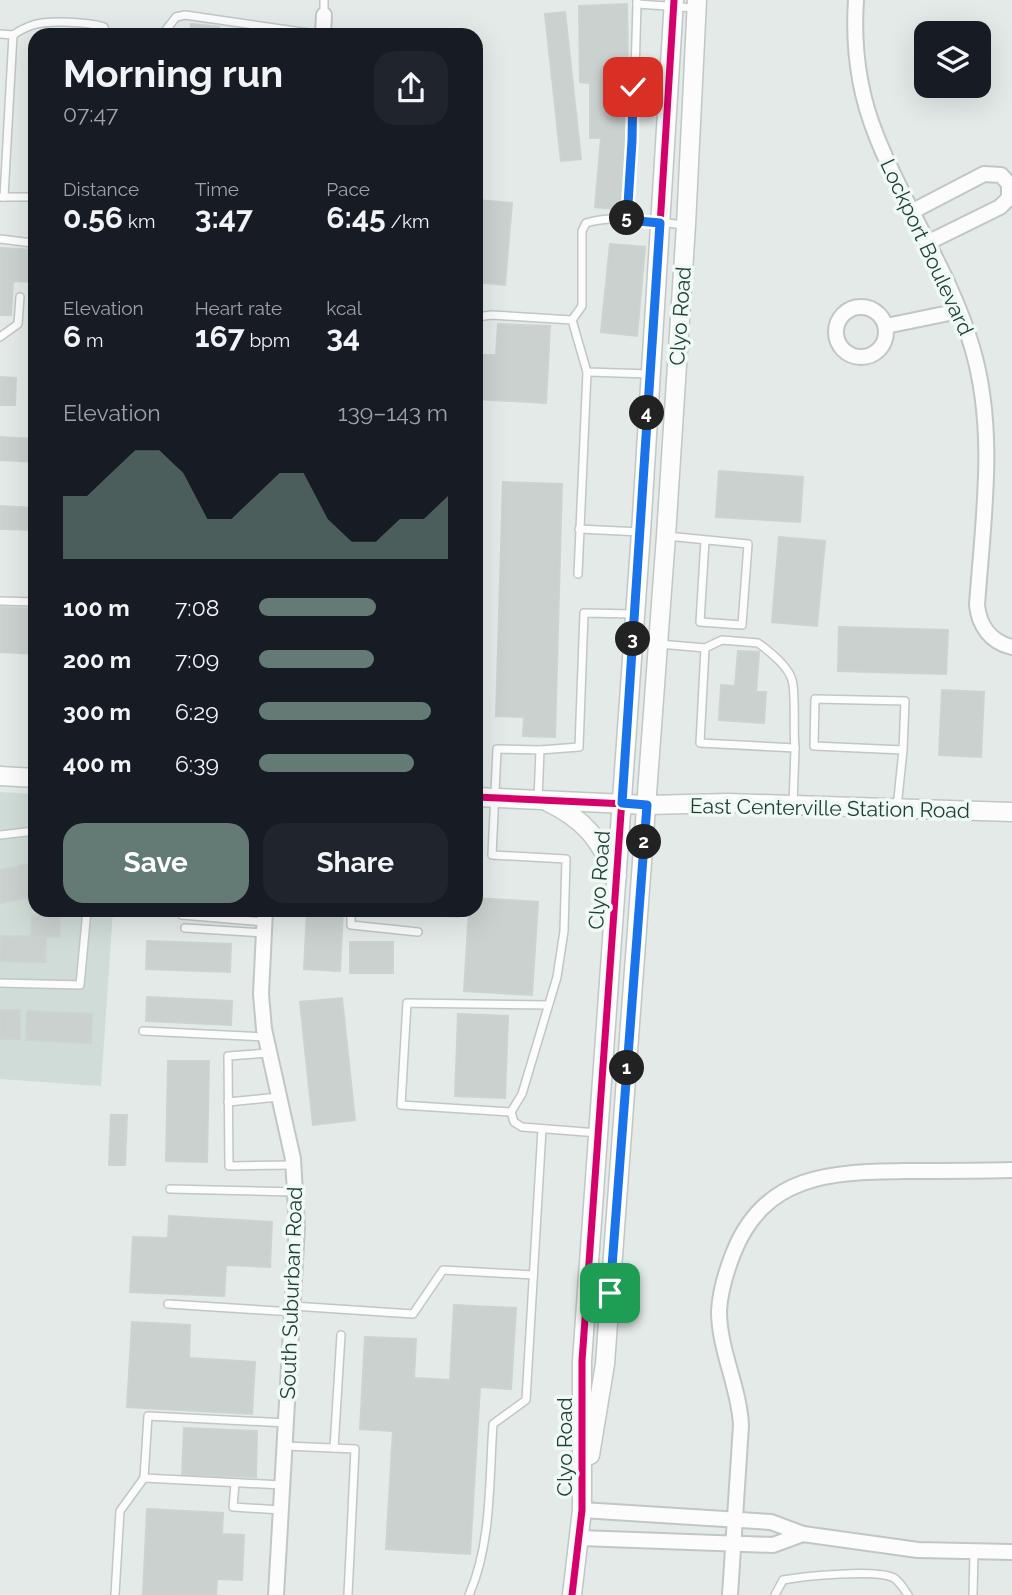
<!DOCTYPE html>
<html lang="en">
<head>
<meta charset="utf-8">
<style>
  body { margin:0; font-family:Raleway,sans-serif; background:#20242c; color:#f1f3f6; height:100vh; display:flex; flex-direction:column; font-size:26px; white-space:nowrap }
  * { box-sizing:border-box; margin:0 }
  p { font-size:23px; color:#9ea1a6 }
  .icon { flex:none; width:38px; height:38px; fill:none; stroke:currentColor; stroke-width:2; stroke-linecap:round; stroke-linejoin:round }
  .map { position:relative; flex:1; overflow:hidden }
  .panel { position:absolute; left:28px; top:28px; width:455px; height:889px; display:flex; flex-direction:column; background:#171b24; border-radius:21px; box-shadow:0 7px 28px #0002 }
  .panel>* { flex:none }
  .buttons { position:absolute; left:914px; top:21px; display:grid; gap:14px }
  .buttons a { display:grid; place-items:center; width:77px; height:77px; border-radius:14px; background:#171b24; box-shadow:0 7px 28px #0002; font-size:35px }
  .pin { position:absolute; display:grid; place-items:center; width:60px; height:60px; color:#fff; margin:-30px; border-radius:14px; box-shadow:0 4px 10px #0006 }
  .km { position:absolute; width:35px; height:35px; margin:-18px; border-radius:50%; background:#222; color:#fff; font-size:19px; line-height:35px; text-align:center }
  .round { display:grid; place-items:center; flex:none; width:74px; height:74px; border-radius:21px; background:#20242c }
  .summary { display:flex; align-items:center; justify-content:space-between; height:119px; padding:0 35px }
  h1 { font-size:38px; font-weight:700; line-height:52px }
  .figures { display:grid; grid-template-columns:repeat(3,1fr); gap:10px; height:119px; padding:7px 35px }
  .figures div { display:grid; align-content:center }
  .figures b { font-size:30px; font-weight:700 }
  .figures small { font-size:19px; font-weight:400 }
  .figures p { font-size:19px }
  .chart { height:196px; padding:14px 35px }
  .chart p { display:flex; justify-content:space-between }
  .chart svg { width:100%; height:126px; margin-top:7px; fill:#637b74; opacity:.7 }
  .cta { display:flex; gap:14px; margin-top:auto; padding:14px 35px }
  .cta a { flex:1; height:80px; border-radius:21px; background:#637b74; color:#fff; font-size:28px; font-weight:700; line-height:80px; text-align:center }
  .cta a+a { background:#20242c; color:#f1f3f6 }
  ul { padding:0 35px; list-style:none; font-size:23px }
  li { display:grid; grid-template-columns:112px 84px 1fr; align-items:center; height:52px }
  li i { height:18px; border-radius:9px; background:#637b74 }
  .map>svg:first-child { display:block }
</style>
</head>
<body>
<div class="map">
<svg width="1012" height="1595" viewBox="0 0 1012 1595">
  <rect width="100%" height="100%" fill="#e3eae7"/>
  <polygon fill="#d0dcd7" points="0,792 35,794 35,910 113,910 101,1086 0,1079"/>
  <g fill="#cad1ce" stroke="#ccd3d0" stroke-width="2">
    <polygon points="627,4 629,138 624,210 595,207 601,138 590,138 590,83 580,82 579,6"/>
    <polygon points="565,12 581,159 561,161 545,14"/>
    <polygon points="191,24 219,27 219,35 190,35"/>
    <polygon points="476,200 512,203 505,285 476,282"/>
    <polygon points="610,244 645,247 637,336 601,332"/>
    <polygon points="0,248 35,250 35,282 13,281 11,315 0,315"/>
    <polygon points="498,324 550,326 546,403 476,399 476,355 496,355"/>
    <polygon points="0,377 16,378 15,405 0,405"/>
    <polygon points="0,437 35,439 35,462 0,460"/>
    <polygon points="719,471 803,477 800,522 716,517"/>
    <polygon points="503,482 562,484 555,737 523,736 524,717 496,716"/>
    <polygon points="0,506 35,508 35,530 0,529"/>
    <polygon points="779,537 825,541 817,626 772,622"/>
    <polygon points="476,601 482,601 480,651 476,651"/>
    <polygon points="0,607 35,609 35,654 0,652"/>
    <polygon points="839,627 948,630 946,674 838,671"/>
    <polygon points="738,651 759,652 756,692 766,692 764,723 719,720 721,685 735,686"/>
    <polygon points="942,690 984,692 981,757 939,755"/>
    <polygon points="35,863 35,896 0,903 0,870"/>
    <polygon points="476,898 538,902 532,995 464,991 469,910 476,910"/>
    <polygon points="50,910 60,910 60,937 31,937 32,916 49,916"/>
    <polygon points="196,910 235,910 235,915 196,913"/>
    <polygon points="307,910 343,910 340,971 304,969"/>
    <polygon points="368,910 458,910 458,917 368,912"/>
    <polygon points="1,936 46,937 46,962 0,961"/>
    <polygon points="147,941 231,944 230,972 146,969"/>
    <rect x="350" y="942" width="43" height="31"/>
    <polygon points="147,997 232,1001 231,1025 146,1021"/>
    <polygon points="342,998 355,1120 313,1125 300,1002"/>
    <rect x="0" y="1010" width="20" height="29"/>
    <polygon points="27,1011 92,1014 91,1043 26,1040"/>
    <polygon points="458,1014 508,1016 505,1098 455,1096"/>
    <polygon points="168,1061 209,1061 207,1162 166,1161"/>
    <polygon points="111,1115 127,1115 125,1165 109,1165"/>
    <polygon points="169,1216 272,1222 270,1267 226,1265 224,1296 130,1292 133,1237 168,1238"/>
    <polygon points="454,1305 516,1308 511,1389 480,1387 470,1554 386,1549 393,1431 360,1429 365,1337 416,1339 414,1378 450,1380"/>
    <polygon points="132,1322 190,1325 189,1358 255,1362 252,1414 127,1407"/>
    <polygon points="184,1428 257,1431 256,1477 182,1475"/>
    <polygon points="147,1509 223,1513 222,1534 244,1535 242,1580 217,1579 216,1595 143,1594"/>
  </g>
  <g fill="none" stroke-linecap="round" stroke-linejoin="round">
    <defs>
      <g id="service">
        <polyline points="324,0 324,15"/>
        <polyline points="637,1 637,4 695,8"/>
        <polyline points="0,34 13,35 4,197 0,197"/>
        <path d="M13,35C19,31 26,27 33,25C49,20 89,22 104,27L106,35"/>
        <polyline points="162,35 176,17 185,15 323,35"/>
        <polyline points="4,197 35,197"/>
        <polyline points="627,220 633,141 637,4"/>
        <polyline points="0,239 32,243"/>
        <polyline points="476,317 492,315 572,320 587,372 650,374"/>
        <path d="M572,320L582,306V231L586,223C617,214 654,222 685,225"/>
        <polyline points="0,337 18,324 20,297"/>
        <polyline points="579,529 641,532"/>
        <polyline points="667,536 748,544 742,625 700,622 705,540"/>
        <polyline points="578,574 587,372"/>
        <polyline points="0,601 35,602"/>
        <polyline points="659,644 705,648 700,743 795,748 793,805"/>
        <path d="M705,648L722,640L758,643C769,651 788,666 792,680C796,693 793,730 795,748"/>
        <polyline points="540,750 579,747 584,613 634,614"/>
        <polyline points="538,799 540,750 497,749 492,855 566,859 564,931 557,977 522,1094 511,1112 514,1122 522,1127 598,1133"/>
        <polyline points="897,808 903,750 905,701 815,699 814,746 903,750"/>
        <polyline points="0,835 35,831"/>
        <polyline points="182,910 182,915 264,922"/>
        <polyline points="351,910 351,925 418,932"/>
        <polyline points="185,928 264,933"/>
        <polyline points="0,983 80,985 87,910"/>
        <polyline points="143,1031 265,1037"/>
        <polyline points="268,1053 228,1056 229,1166 293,1165"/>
        <polyline points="228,1102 278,1097"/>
        <polyline points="511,1112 401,1105 407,1003 548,1005"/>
        <polyline points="170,1189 295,1192"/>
        <polyline points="168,1304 293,1312"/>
        <polyline points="293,1306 413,1314 443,1270 533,1275"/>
        <polyline points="286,1446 355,1449 348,1595"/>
        <polyline points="334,1448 341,1335"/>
        <polyline points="235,1483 233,1507 281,1510"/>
        <polyline points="282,1485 144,1478 148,1416 287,1423"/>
        <polyline points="115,1595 120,1511 144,1478"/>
        <path d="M469,1595C492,1543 489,1480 493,1424L526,1400L542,1129"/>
        <path d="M775,1595L783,1580C805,1576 876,1569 894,1578C900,1582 904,1589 908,1595"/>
        <polyline points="973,1595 974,1552"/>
      </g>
      <g id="minor">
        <path d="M856,0C853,45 859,93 876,135C904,207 950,272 972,347C997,430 983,519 977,605C979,625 990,642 1012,647"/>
        <polyline points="323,35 324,15"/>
        <polyline points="913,211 984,174 1001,175 1009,184 1009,198 1000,207 929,242"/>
        <circle cx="861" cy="332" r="25"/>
        <polyline points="886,326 959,311"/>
        <polyline points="265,910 261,994 264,1029 293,1159 297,1227 276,1595"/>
        <polyline points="582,1510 771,1522 803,1534 918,1550 1012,1552"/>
        <polyline points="580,1538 773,1545 803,1534"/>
        <path d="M730,1595L741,1425C739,1386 719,1350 719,1311C720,1291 726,1272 733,1254C764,1174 831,1172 905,1171C941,1171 976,1171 1012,1170"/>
      </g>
      <g id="tertiary">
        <polyline points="0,776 35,778"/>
        <polyline points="476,797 647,805 728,803 1012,812"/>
        <path d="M548,802C586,820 598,839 617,876"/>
        <polyline points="590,1455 605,1364 666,536 686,225 697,0"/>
        <polyline points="572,1595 582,1510 582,1361 641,532 674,0"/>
      </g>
    </defs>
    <use href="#service" stroke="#c0c7c4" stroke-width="10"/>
    <use href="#minor" stroke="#c0c7c4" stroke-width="18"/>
    <use href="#tertiary" stroke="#c0c7c4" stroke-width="21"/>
    <use href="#service" stroke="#fbfcfb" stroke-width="7"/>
    <use href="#minor" stroke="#fbfcfb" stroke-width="14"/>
    <use href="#tertiary" stroke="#fbfcfb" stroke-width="18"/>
    <defs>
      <g id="cycleway">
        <polyline points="476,797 647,805"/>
        <polyline points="572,1595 582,1510 582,1361 641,532 674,0"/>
      </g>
    </defs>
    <use href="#cycleway" stroke="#f1f9f5" stroke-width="11"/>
    <use href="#cycleway" stroke="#d6006c" stroke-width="7"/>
  </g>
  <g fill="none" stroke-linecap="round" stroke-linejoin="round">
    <defs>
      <polyline id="route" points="610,1293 647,805 622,803 660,223 627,220 632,141 633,87"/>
    </defs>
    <use href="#route" stroke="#fff" stroke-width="14"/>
    <use href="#route" stroke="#1a73e8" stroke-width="9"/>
  </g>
  <g text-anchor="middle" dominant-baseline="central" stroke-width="7" stroke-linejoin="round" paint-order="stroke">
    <g font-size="21" fill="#1e3f36" stroke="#f1f9f5">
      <text transform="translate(927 247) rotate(65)">Lockport Boulevard</text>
      <text transform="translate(680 316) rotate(-86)">Clyo Road</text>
      <text transform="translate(830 808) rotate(1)">East Centerville Station Road</text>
      <text transform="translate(599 880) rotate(-86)">Clyo Road</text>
      <text transform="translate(291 1293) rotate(-88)">South Suburban Road</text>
      <text transform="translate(564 1447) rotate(-90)">Clyo Road</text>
    </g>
  </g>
</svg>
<div class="buttons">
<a><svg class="icon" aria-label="layers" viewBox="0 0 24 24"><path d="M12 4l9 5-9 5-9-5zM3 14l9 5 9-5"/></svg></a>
</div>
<div class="pin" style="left:610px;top:1293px;background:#1e9e55"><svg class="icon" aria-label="arrive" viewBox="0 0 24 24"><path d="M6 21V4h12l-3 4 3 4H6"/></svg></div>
<div class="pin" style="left:633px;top:87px;background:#d93025"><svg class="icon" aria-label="check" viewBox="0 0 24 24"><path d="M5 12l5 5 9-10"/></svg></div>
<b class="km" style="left:627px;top:1068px">1</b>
<b class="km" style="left:644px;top:842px">2</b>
<b class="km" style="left:633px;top:639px">3</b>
<b class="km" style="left:647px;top:413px">4</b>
<b class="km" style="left:627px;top:218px">5</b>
<section class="panel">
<div class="summary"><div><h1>Morning run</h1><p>07:47</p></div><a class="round"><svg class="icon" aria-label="share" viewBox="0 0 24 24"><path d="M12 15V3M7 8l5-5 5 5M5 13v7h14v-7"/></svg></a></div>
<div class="figures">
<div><p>Distance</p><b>0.56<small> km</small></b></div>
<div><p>Time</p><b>3:47</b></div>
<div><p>Pace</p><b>6:45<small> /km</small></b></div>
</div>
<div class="figures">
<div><p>Elevation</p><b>6<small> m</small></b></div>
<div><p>Heart rate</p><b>167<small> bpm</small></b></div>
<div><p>kcal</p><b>34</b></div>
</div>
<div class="chart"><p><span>Elevation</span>139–143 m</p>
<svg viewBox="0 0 160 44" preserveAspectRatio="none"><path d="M0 44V22L10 22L20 14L30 6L40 6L50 14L60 30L70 30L80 22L90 14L100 14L110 30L120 38L130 38L140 30L150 30L160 22V44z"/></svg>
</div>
<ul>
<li><b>100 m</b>7:08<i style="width:62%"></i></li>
<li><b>200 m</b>7:09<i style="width:61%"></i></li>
<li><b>300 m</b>6:29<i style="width:91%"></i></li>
<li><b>400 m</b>6:39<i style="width:82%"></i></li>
</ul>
<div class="cta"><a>Save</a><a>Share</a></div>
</section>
</div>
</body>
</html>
